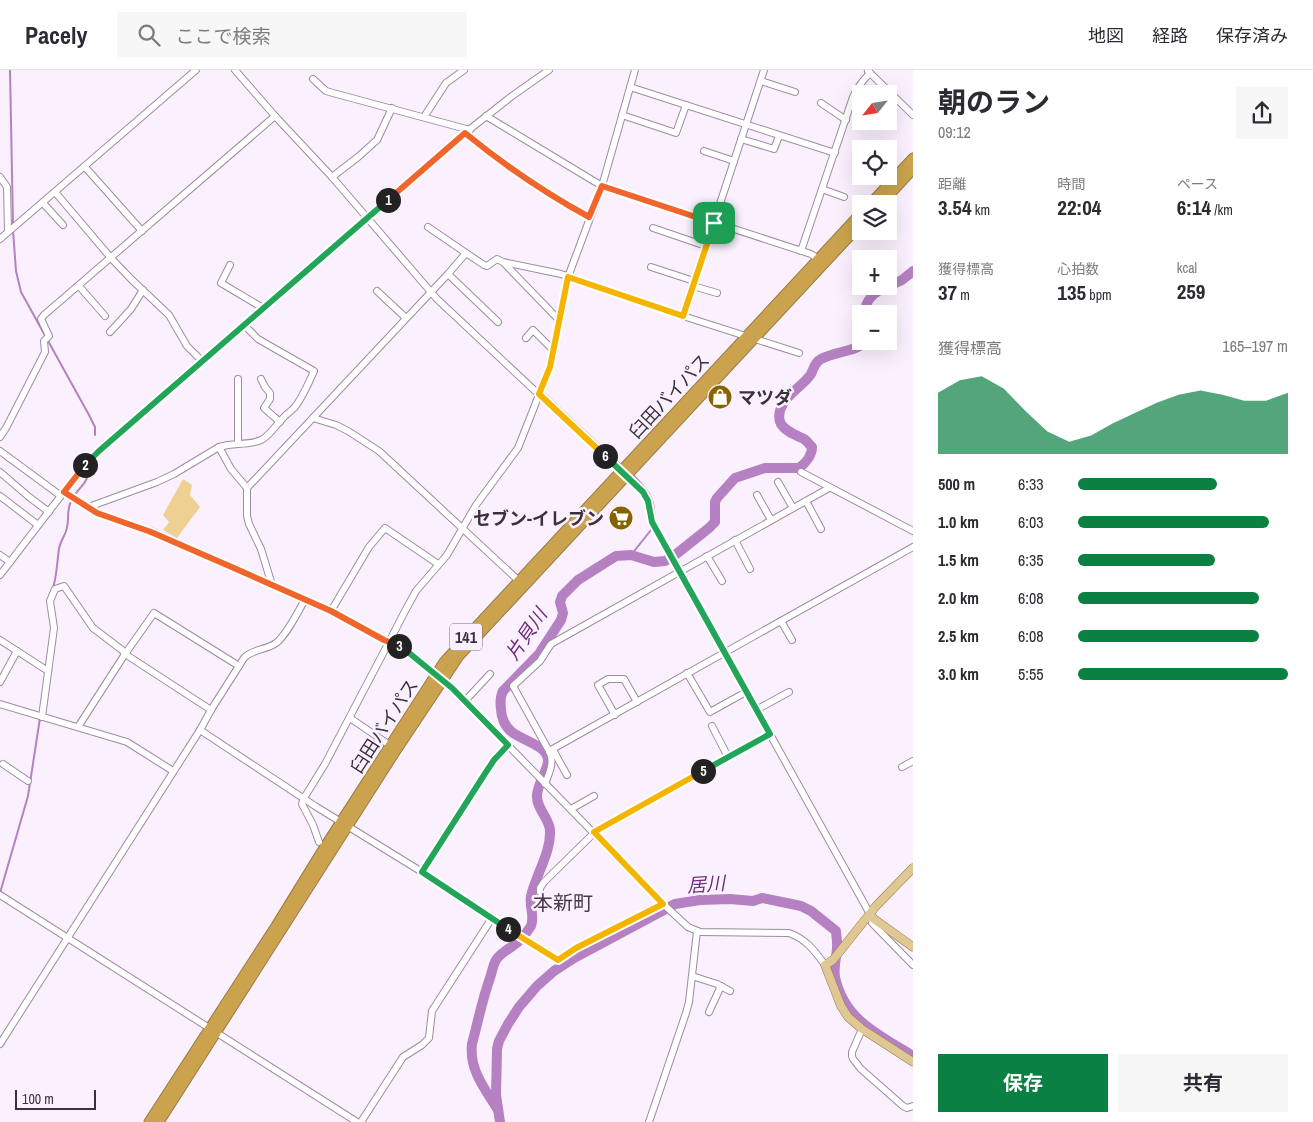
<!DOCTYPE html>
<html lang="ja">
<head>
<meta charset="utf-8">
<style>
  body { margin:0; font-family:"Archivo Narrow","Noto Sans JP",sans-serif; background:#f7f7f7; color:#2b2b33; height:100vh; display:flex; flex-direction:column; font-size:19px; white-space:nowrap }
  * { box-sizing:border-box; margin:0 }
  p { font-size:16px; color:#7c7c81 }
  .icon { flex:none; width:28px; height:28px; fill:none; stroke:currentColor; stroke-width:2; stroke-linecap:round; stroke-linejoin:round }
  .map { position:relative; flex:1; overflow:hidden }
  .panel { display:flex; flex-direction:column; background:#fff; width:400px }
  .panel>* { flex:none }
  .needle { width:32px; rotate:240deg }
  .buttons { position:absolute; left:852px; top:15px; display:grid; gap:10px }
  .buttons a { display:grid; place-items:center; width:45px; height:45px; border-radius:0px; background:#fff; box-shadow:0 5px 20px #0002; font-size:25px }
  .scale { position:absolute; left:15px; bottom:12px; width:81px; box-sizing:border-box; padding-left:5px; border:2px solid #39323b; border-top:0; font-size:14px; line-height:18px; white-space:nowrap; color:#39323b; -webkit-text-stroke:4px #fbf1fe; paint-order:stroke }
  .pin { position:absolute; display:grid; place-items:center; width:42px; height:42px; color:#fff; margin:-21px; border-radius:10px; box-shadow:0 2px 8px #0006 }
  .km { position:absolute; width:25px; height:25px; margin:-12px; border-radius:50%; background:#222; color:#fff; font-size:14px; line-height:25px; text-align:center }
  .round { display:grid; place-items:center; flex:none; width:52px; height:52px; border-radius:0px; background:#f7f7f7 }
  .headline { display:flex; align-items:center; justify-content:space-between; height:85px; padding:0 25px }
  h1 { font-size:28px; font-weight:700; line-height:38px }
  .metrics { display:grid; grid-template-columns:repeat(3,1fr); gap:8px; height:85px; padding:5px 25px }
  .metrics div { display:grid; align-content:center }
  .metrics b { font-size:21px; font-weight:700 }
  .metrics small { font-size:14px; font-weight:400 }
  .metrics p { font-size:14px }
  .chart { height:140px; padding:10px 25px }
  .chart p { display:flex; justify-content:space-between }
  .chart svg { width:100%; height:90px; margin-top:5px; fill:#0b8043; opacity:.7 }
  .button { display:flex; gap:10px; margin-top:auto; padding:10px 25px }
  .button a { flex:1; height:58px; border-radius:0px; background:#0b8043; color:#fff; font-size:20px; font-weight:700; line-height:58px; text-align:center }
  .button a+a { background:#f7f7f7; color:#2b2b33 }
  ul { padding:0 25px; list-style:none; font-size:16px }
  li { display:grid; grid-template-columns:80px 60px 1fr; align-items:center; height:38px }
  li i { height:12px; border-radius:6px; background:#0b8043 }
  header { display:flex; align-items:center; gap:30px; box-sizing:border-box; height:70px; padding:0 25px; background:#fff; border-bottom:1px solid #e1e1e2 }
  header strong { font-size:24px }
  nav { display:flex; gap:28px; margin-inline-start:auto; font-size:18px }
  .search { width:350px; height:45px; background:#f7f7f7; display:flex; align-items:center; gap:12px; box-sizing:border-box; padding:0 18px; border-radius:0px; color:#7c7c81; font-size:19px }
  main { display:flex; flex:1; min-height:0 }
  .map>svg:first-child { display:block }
</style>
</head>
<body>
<header>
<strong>Pacely</strong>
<div class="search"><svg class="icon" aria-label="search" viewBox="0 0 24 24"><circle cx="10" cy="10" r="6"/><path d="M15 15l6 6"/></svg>ここで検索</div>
<nav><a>地図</a><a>経路</a><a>保存済み</a></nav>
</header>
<main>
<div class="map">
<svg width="913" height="1052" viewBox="0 0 913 1052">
  <rect width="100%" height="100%" fill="#fbf1fe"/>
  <polygon fill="#efd093" points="183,409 192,415 190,425 200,437 177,468 163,460 169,452 163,445"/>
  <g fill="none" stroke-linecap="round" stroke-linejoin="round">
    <g stroke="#b681c2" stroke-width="2">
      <polyline points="10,0 13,155"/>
      <polyline points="13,160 16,201 21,222 89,345 95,357 95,365"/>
      <polyline points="545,324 622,396"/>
      <path d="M633,405C646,418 656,428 654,448"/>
      <polyline points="631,485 651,460 652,455"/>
      <path d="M53,518C57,505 57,492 59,479C60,471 66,465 67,457C69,449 67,441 70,434C75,418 89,416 89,397"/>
      <polyline points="0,823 28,726 40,648"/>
    </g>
    <g stroke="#b681c2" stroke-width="10">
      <polyline points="889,216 902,210 913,201"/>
      <path d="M865,244C864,230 876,221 888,216"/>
      <path d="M498,1040C485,1019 469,1000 472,974C478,952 482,930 490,908C492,902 493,895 496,890C502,881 512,878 519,871C523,867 528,861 531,856C535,846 529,836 531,826C536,804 551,783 550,760C549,748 536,738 537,725C538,713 546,704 548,692C550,676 521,670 512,662C505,657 501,647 501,639C500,632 500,627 503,621L539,584L561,550L563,543L560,532L562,526L578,510L616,486L631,485L654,492L665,491L675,485L709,458L715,452V432L717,428L735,408L765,398H799C806,393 812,385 812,377C809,374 807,371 804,369C796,365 786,362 781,354C778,349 779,341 782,336C788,323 803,316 811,304C814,298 815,292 821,289C836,281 855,282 868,271"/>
      <path d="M500,1052L496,1025L497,979L499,971L508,954L519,937L537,916L554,901L574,888L675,834L700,830L730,829L753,831L762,828L801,836L811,841L836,861C836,865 837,869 837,872C838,884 833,895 835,907C844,950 879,965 913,986"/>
    </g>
    <defs>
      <g id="minor">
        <polyline points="235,0 275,46 332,107 437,229 643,422 648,431 652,452 870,844"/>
        <polyline points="868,1 913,45"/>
        <polyline points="313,9 326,21 333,23 470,60"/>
        <polyline points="761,11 795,22"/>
        <polyline points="630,17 835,83"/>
        <polyline points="821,33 846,50"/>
        <polyline points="622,45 676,63 686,35"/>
        <polyline points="486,46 602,116 811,184 818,189"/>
        <polyline points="424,47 446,13 464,0"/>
        <path d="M465,63C504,95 545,123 589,147"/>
        <polyline points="741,69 774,79 779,66"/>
        <polyline points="704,81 734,91"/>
        <polyline points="85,97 142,161"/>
        <polyline points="0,107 7,117 8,162"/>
        <polyline points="332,107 358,87 377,70 392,38"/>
        <polyline points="822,119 844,127"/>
        <polyline points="55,122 111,188 131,209 169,245 187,276 202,291"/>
        <polyline points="43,133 63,155"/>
        <polyline points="428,157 466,183"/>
        <polyline points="653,158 706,176"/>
        <polyline points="0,169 196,0"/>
        <path d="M801,181L853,27C857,18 863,10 870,3"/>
        <polyline points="504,193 559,250"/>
        <polyline points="230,195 221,213 263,238"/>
        <polyline points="651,197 694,211"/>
        <polyline points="448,204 498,252"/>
        <polyline points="79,216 105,246"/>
        <polyline points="693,216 717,223"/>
        <polyline points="377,221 406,248"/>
        <polyline points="683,246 764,0"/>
        <polyline points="110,262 131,239 143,220"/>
        <polyline points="526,268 533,260 554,281"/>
        <polyline points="261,309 265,317 270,323 270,329 264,338 280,352"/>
        <polyline points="313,348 336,355 348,361 379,381 519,511"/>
        <polyline points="0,367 6,358 45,282 44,271 49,266 41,249 44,245 275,46"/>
        <path d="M238,374C269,373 266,365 285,346C288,343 291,341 294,338C302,329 309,312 314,301L258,269L244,255"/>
        <polyline points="219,377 228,375 238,374 238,309"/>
        <polyline points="0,381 61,426"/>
        <polyline points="0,402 29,427 49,442"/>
        <polyline points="801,402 913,461"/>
        <polyline points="778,412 793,438"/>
        <polyline points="247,418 448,204 466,183 484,195 487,196 497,189 503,192 561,204 683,246 799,283"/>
        <path d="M64,422L97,443L151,461L227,495L331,541L384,570L403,578L452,618L661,832L688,857L700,862L789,863C806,869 815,881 825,895"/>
        <polyline points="757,425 771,450"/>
        <polyline points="0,426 38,455"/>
        <polyline points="806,431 821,459"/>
        <polyline points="89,438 94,435 157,412 174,404 219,377 231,399 247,418 247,446 249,454 261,479 272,515"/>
        <polyline points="735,470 750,499"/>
        <polyline points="0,485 10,492"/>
        <polyline points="707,486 722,511"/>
        <polyline points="0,505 80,401 99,381 465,63 512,26 549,0"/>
        <polyline points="331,541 369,477 385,458 438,494"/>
        <polyline points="781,551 792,570"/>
        <polyline points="0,570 48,601"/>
        <polyline points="687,603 710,642 746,622"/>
        <polyline points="0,612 17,581"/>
        <polyline points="465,631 490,604"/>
        <polyline points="0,634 127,672 173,701"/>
        <polyline points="756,640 789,622"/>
        <polyline points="615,645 598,615 608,609 624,609 637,632"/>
        <polyline points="42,647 54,558 50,531 55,519 64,516 93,558 122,580 125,584 211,640"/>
        <polyline points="350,648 391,676"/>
        <polyline points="712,656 728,687"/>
        <polyline points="78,657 125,584 154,543 239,596"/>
        <polyline points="200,660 315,736 422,802 492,848 558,890 576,878 663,834"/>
        <polyline points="553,680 567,705"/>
        <polyline points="549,681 513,616 540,591 551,574 829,418"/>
        <polyline points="3,694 28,711"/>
        <polyline points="902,697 913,691"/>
        <path d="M545,714C549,703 555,692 549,681L913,477"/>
        <polyline points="571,739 594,726"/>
        <polyline points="319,772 313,755 302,734 304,728 325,694 389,572 404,543 416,521 447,485 476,435 518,378 550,297 568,207 602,116 635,0"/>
        <polyline points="422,802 486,702 494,691 508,675"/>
        <polyline points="540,822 540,818 544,812 592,765 594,762 770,664"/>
        <polyline points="0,825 357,1052"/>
        <polyline points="873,848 872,853 913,895"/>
        <polyline points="692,906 717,914 730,921"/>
        <polyline points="709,942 721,916"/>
        <polyline points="862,959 852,982 852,986 853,989 861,999 903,1036 907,1038 913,1036"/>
        <path d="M0,974L200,660L211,640L244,588C252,579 267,580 276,573C287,565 298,541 305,530"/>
        <polyline points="361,1052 403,987 422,975 429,968 432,941 492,848"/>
        <polyline points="649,1052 686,943 689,932 697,861"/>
      </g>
      <g id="major">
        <polyline points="913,798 876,836 833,890 825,895 841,936 848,947 862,959 913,992"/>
        <polyline points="870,844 874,849 913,877"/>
      </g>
      <g id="highway">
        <polyline points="870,134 913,88"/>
        <polyline points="881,134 913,99"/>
        <polyline points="149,1052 276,856 324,778 444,592 475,558 861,143"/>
        <polyline points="159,1052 395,682 459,586 861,154"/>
      </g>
    </defs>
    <use href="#minor" stroke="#9c8c9f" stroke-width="8"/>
    <use href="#major" stroke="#987b47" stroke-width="9"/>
    <use href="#highway" stroke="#987b47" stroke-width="11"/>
    <use href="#minor" stroke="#fff" stroke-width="6"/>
    <use href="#major" stroke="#e0c895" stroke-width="8"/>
    <use href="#highway" stroke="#cba34e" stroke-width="9"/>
  </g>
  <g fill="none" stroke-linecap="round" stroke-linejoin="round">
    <defs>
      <path id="split-1" d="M388,130L465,63C504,95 545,123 589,147L602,116L714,153"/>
      <polyline id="split-2" points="85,395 99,381 388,130"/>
      <polyline id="split-3" points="85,395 64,422 97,443 151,462 227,495 331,541 384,570 399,576"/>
      <polyline id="split-4" points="399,576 403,578 452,618 508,675 494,690 486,702 422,802 508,859"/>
      <polyline id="split-5" points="508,859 558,890 576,878 663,834 594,762 703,701"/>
      <polyline id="split-6" points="605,386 643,422 648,431 652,452 770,664 703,701"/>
      <polyline id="split-7" points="605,386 539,324 550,297 568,207 683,246 714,153"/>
    </defs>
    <use href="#split-1" stroke="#fff" stroke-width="10"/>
    <use href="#split-2" stroke="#fff" stroke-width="10"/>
    <use href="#split-3" stroke="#fff" stroke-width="10"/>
    <use href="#split-4" stroke="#fff" stroke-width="10"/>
    <use href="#split-5" stroke="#fff" stroke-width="10"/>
    <use href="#split-6" stroke="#fff" stroke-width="10"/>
    <use href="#split-7" stroke="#fff" stroke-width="10"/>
    <use href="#split-1" stroke="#f0652b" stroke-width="6"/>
    <use href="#split-2" stroke="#22a559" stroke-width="6"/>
    <use href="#split-3" stroke="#f0652b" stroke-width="6"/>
    <use href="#split-4" stroke="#22a559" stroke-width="6"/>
    <use href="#split-5" stroke="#f5b400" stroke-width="6"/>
    <use href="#split-6" stroke="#22a559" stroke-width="6"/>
    <use href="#split-7" stroke="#f5b400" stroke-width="6"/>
  </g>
  <defs>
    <symbol id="shop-disc" viewBox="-11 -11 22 22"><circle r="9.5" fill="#876300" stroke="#fbf1fe"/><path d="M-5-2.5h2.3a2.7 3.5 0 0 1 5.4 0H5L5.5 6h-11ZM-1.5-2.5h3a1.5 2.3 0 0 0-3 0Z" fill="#fff"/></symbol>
    <symbol id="supermarket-disc" viewBox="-11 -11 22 22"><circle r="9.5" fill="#876300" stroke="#fbf1fe"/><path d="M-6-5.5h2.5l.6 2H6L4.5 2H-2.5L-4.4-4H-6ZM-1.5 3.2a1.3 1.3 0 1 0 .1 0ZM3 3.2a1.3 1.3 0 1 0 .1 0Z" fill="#fff"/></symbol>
  </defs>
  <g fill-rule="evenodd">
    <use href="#shop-disc" x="706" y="313" width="28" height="28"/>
    <use href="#supermarket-disc" x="607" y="434" width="28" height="28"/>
  </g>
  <g text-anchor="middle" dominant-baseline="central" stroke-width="5" stroke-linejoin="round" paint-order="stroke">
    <rect fill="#fbf1fe" stroke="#736b76" stroke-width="1" x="450" y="553.5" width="32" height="27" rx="4"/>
    <g font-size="16" font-weight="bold" fill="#39323b">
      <text x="466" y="567">141</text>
    </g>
    <g font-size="18" fill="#39323b" stroke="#fbf1fe">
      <text transform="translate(669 326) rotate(-47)">臼田バイパス</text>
      <text transform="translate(384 656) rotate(-57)">臼田バイパス</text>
    </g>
    <g font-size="18" font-weight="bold" fill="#39323b" stroke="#fbf1fe" text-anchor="start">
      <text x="738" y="327">マツダ</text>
      <text x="604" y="448" text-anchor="end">セブン-イレブン</text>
    </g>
    <g font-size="19" font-style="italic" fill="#6e2d7c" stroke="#fbf1fe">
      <text transform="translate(526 564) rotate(-56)">片貝川</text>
      <text transform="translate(706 814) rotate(-4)">居川</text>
    </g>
    <g font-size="20" fill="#463849" stroke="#fbf1fe">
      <text x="563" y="832">本新町</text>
    </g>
  </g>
</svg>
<div class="buttons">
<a><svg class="needle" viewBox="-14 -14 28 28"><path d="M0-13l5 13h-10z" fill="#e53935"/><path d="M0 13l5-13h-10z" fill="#7c7c81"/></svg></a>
<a><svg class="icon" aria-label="locate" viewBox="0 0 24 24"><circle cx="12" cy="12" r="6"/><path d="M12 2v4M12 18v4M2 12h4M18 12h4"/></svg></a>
<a><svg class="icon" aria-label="layers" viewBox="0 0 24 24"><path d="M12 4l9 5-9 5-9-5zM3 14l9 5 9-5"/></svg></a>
<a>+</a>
<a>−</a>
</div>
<div class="scale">100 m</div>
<div class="pin" style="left:714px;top:153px;background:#1e9e55"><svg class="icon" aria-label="arrive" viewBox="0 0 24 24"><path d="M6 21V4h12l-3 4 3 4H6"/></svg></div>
<b class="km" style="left:388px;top:130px">1</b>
<b class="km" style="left:85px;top:395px">2</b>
<b class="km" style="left:399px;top:576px">3</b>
<b class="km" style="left:508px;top:859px">4</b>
<b class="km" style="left:703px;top:701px">5</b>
<b class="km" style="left:605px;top:386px">6</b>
</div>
<section class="panel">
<div class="headline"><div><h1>朝のラン</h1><p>09:12</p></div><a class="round"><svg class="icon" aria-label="share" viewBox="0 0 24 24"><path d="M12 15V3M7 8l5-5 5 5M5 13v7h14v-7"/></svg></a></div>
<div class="metrics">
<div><p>距離</p><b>3.54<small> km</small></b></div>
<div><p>時間</p><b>22:04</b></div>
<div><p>ペース</p><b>6:14<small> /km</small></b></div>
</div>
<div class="metrics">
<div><p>獲得標高</p><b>37<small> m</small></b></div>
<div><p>心拍数</p><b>135<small> bpm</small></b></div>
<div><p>kcal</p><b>259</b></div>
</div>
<div class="chart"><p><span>獲得標高</span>165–197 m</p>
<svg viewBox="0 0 160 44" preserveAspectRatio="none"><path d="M0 44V14L10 8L20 6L30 12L40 23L50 33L60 38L70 35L80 29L90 24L100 19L110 15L120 13L130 15L140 18L150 18L160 14V44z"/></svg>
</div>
<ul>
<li><b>500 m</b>6:33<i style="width:66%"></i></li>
<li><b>1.0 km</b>6:03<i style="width:91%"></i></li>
<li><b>1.5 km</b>6:35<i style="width:65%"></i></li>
<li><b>2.0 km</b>6:08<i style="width:86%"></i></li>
<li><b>2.5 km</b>6:08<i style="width:86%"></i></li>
<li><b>3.0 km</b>5:55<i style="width:100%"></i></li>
</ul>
<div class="button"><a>保存</a><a>共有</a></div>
</section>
</main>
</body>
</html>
